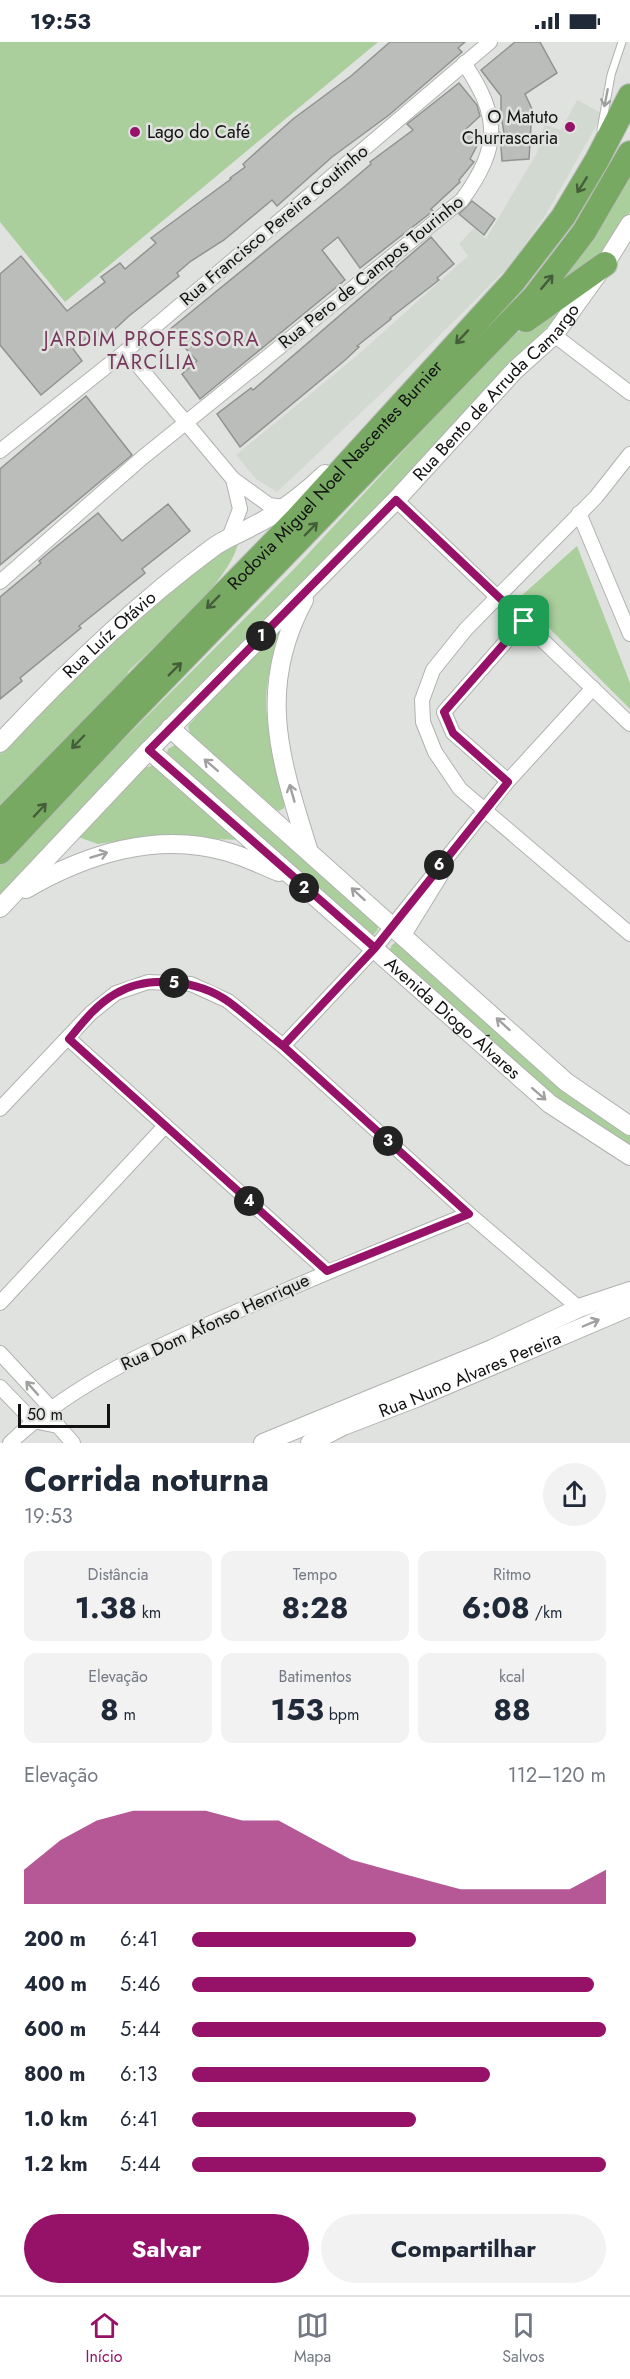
<!DOCTYPE html>
<html lang="pt">
<head>
<meta charset="utf-8">
<style>
  body { margin:0; font-family:Jost,sans-serif; background:#f2f2f3; color:#1f2937; height:100vh; display:flex; flex-direction:column; font-size:22px; white-space:nowrap }
  * { box-sizing:border-box; margin:0 }
  p { font-size:20px; color:#747a83 }
  .icon { flex:none; width:33px; height:33px; fill:none; stroke:currentColor; stroke-width:2; stroke-linecap:round; stroke-linejoin:round }
  .map { position:relative; height:1401px; overflow:hidden }
  .side { display:flex; flex-direction:column; background:#fff; flex:1 }
  .side>* { flex:none }
  .scale { position:absolute; left:18px; bottom:15px; width:92px; box-sizing:border-box; padding-left:6px; border:3px solid #111211; border-top:0; font-size:16px; line-height:21px; white-space:nowrap; color:#111211; -webkit-text-stroke:4px #e0e2df; paint-order:stroke }
  .pin { position:absolute; display:grid; place-items:center; width:51px; height:51px; color:#fff; margin:-26px; border-radius:12px; box-shadow:0 3px 9px #0006 }
  .km { position:absolute; width:30px; height:30px; margin:-15px; border-radius:50%; background:#222; color:#fff; font-size:16px; line-height:30px; text-align:center }
  .round { display:grid; place-items:center; flex:none; width:63px; height:63px; border-radius:32px; background:#f2f2f3 }
  .headline { display:flex; align-items:center; justify-content:space-between; height:102px; padding:0 24px }
  h1 { font-size:33px; font-weight:700; line-height:45px }
  .figures { display:grid; grid-template-columns:repeat(3,1fr); gap:9px; height:102px; padding:6px 24px }
  .figures div { display:grid; align-content:center; border-radius:12px; background:#f2f2f3; text-align:center }
  .figures b { font-size:30px; font-weight:700 }
  .figures small { font-size:16px; font-weight:400 }
  .figures p { font-size:16px }
  .chart { height:168px; padding:12px 24px }
  .chart p { display:flex; justify-content:space-between }
  .chart svg { width:100%; height:108px; margin-top:6px; fill:#961269; opacity:.7 }
  .primary-button { display:flex; gap:12px; margin-top:auto; padding:12px 24px }
  .primary-button a { flex:1; height:69px; border-radius:36px; background:#961269; color:#fff; font-size:24px; font-weight:700; line-height:69px; text-align:center }
  .primary-button a+a { background:#f2f2f3; color:#1f2937 }
  ul { padding:0 24px; list-style:none; font-size:20px }
  li { display:grid; grid-template-columns:96px 72px 1fr; align-items:center; height:45px }
  li i { height:15px; border-radius:8px; background:#961269 }
  .status { display:flex; justify-content:space-between; align-items:center; height:42px; padding:0 30px; background:#fff; direction:ltr }
  .status svg { height:16px; fill:currentColor }
  .menu { display:flex; justify-content:space-around; align-items:center; height:84px; border-top:2px solid #e0e1e3; background:#fff; font-size:16px; color:#747a83 }
  .menu a { display:grid; justify-items:center; gap:3px }
  .menu .selected { color:#961269 }
  .map>svg:first-child { display:block }
</style>
</head>
<body>
<div class="status"><b>19:53</b><svg viewBox="0 0 49 12"><path d="M0 12V9h3v3zM5 12V6h3v6zM10 12V3h3v9zM15 12V0h3v12zM26 1h20v11H26zM47 4h2v5h-2z"/></svg></div>
<div class="map">
<svg width="630" height="1401" viewBox="0 0 630 1401">
  <rect width="100%" height="100%" fill="#e0e2df"/>
  <polygon fill="#d2d9d0" points="577,58 603,72 545,174 511,222 387,346 277,450 256,437 236,413 359,312 468,214 459,202 474,186 486,197 538,109 544,82 561,88"/>
  <g fill="#abce9d">
    <polygon points="0,0 378,0 65,260 0,180"/>
    <polygon points="630,136 630,170 593,221 564,242 564,231 601,184"/>
    <polygon points="553,269 560,271 507,329 0,854 0,821 295,526 506,298"/>
    <path d="M238,501C230,540 158,600 128,630L125,641L0,772V712C73,635 146,555 238,501Z"/>
    <polygon points="577,504 630,641 630,667 519,556"/>
    <path d="M294,565C256,644 261,671 285,753L284,766L279,769L270,766L193,702L188,684Z"/>
    <polygon points="175,703 380,879 377,889 370,896 166,715 168,707"/>
    <polygon points="158,722 244,798 147,795 98,802 78,795 144,726"/>
    <polygon points="399,898 630,1091 630,1104 560,1062 388,912 392,903"/>
  </g>
  <g fill="#bbbdba" stroke="#919390" stroke-width="1.5">
    <polygon points="390,0 465,0 458,6 462,10 389,73 332,115 277,164 272,158 224,198 191,219 177,231 179,234 129,274 103,298 95,289 73,307 82,319 41,353 0,303 0,232 21,214 67,269 105,240 101,235 120,221 125,227 156,201 151,196 231,137 230,136 245,125 243,122 293,77 351,34"/>
    <polygon points="515,0 540,0 557,31 525,52 532,67 529,117 502,119 500,91 505,97 501,73 501,54 481,28"/>
    <polygon points="459,41 477,63 480,74 466,87 481,96 470,117 474,120 459,138 460,140 431,167 433,169 360,226 338,195 322,208 345,238 200,357 182,332 197,319 169,288 344,145 371,122 370,120 413,88 407,82"/>
    <polygon points="472,159 495,177 484,193 459,172"/>
    <polygon points="431,195 454,222 437,236 439,238 390,276 391,277 357,304 359,305 344,319 240,405 217,372 251,346 253,348"/>
    <polygon points="86,354 132,413 0,523 0,427"/>
    <polygon points="168,462 190,489 142,527 145,531 79,584 81,586 20,636 22,639 0,657 0,555 41,521 39,519 52,508 98,471 122,499"/>
  </g>
  <g fill="none" stroke-linecap="round" stroke-linejoin="round">
    <defs>
      <polyline id="lane" points="601,88 611,33 622,0"/>
      <g id="street">
        <polyline points="554,293 630,351"/>
        <polyline points="126,309 233,437 269,463 284,465"/>
        <polyline points="0,409 126,309 490,0"/>
        <polyline points="630,412 596,455 466,587 433,628 422,658 423,680 435,710 460,747 630,892"/>
        <polyline points="396,458 630,682"/>
        <polyline points="579,471 630,592"/>
        <polyline points="230,493 240,467 233,437"/>
        <path d="M0,540L142,416L462,158C501,104 500,75 464,21"/>
        <polyline points="508,739 453,691 444,670 524,579"/>
        <polyline points="404,893 441,833"/>
        <polyline points="69,997 327,1229"/>
        <polyline points="283,1004 375,906 508,739 593,646"/>
        <polyline points="0,1067 91,971 116,951 148,940 191,942 228,959 283,1004 469,1172 579,1266"/>
        <polyline points="0,1261 165,1084"/>
        <polyline points="0,1311 50,1365 58,1384 73,1401"/>
        <polyline points="0,1345 33,1379 58,1384"/>
        <path d="M10,1401C73,1341 151,1307 229,1273C308,1238 388,1205 469,1172"/>
      </g>
      <g id="secondary">
        <path d="M304,558C256,647 280,717 308,807"/>
        <polyline points="170,686 566,1040 630,1084"/>
        <path id="s1" d="M0,701C65,631 134,564 211,507C224,497 237,493 251,485C278,472 304,452 325,432"/>
        <path id="s2" d="M149,708L550,1062L630,1114"/>
        <path d="M26,847C86,812 158,789 228,810C245,815 262,823 279,830"/>
        <path id="s3" d="M0,866L149,708L396,458L515,328L554,293L605,222L630,182"/>
        <polyline points="263,1401 492,1307 579,1266 630,1249"/>
        <path id="s4" d="M310,1401L343,1384L416,1356L630,1265"/>
      </g>
      <g id="highway">
        <polyline points="526,278 605,222"/>
        <path id="s5" d="M0,781L296,478L513,240L563,175L597,118L630,54"/>
        <polyline points="0,810 128,674 535,254 584,190 630,111"/>
      </g>
    </defs>
    <use href="#lane" stroke="#b0b2b0" stroke-width="9"/>
    <use href="#street" stroke="#b0b2b0" stroke-width="16"/>
    <use href="#secondary" stroke="#b0b2b0" stroke-width="20"/>
    <use href="#highway" stroke="#bcbdbc" stroke-width="26"/>
    <use href="#lane" stroke="#fff" stroke-width="7"/>
    <use href="#street" stroke="#fff" stroke-width="14"/>
    <use href="#secondary" stroke="#fff" stroke-width="18"/>
    <use href="#highway" stroke="#78a963" stroke-width="24"/>
  </g>
  <defs><path id="oneway-shaft" d="M-6 0H5M1.5-3L5.5 0L1.5 3" fill="none" stroke-width="1.6" stroke-linecap="round" stroke-linejoin="round" transform="scale(1.5)"/></defs>
  <g stroke="#a0a0a0">
    <use href="#oneway-shaft" transform="translate(606 56) rotate(101)"/>
    <use href="#oneway-shaft" transform="translate(211 723) rotate(-139)"/>
    <use href="#oneway-shaft" transform="translate(292 751) rotate(-106)"/>
    <use href="#oneway-shaft" transform="translate(99 813) rotate(-17)"/>
    <use href="#oneway-shaft" transform="translate(358 852) rotate(-138)"/>
    <use href="#oneway-shaft" transform="translate(503 982) rotate(-138)"/>
    <use href="#oneway-shaft" transform="translate(539 1052) rotate(41)"/>
    <use href="#oneway-shaft" transform="translate(591 1281) rotate(-23)"/>
    <use href="#oneway-shaft" transform="translate(32 1346) rotate(-132)"/>
  </g>
  <g stroke="#445e3a">
    <use href="#oneway-shaft" transform="translate(582 143) rotate(122)"/>
    <use href="#oneway-shaft" transform="translate(547 240) rotate(-50)"/>
    <use href="#oneway-shaft" transform="translate(462 295) rotate(133)"/>
    <use href="#oneway-shaft" transform="translate(311 487) rotate(-46)"/>
    <use href="#oneway-shaft" transform="translate(213 560) rotate(135)"/>
    <use href="#oneway-shaft" transform="translate(175 627) rotate(-45)"/>
    <use href="#oneway-shaft" transform="translate(78 700) rotate(134)"/>
    <use href="#oneway-shaft" transform="translate(40 768) rotate(-47)"/>
  </g>
  <g fill="none" stroke-linecap="round" stroke-linejoin="round">
    <defs>
      <path id="route" d="M524,579L396,458L149,708L375,906L283,1004L469,1172L327,1229L69,997C83,980 96,963 115,952C149,932 198,938 229,960C248,974 265,990 283,1004L375,906L508,740L453,691L444,670L524,579"/>
    </defs>
    <use href="#route" stroke="#fff" stroke-width="12"/>
    <use href="#route" stroke="#961269" stroke-width="8"/>
  </g>
  <g fill="#961269" stroke="#e0e2df" stroke-width="2">
    <circle cx="570" cy="85" r="6"/>
    <circle cx="135" cy="90" r="6"/>
  </g>
  <g text-anchor="middle" dominant-baseline="central" stroke-width="5" stroke-linejoin="round" paint-order="stroke">
    <g font-size="18" fill="#111211" stroke="#e0e2df" text-anchor="end">
      <text x="558" y="75">O Matuto<tspan x="558" dy="21">Churrascaria</tspan></text>
      <text x="147" y="90" text-anchor="start">Lago do Café</text>
    </g>
    <g font-size="18" fill="#111211" stroke="#e0e2df">
      <text transform="translate(274 183) rotate(-40)">Rua Francisco Pereira Coutinho</text>
      <text transform="translate(371 230) rotate(-39)">Rua Pero de Campos Tourinho</text>
      <text stroke="none"><textPath href="#s3" startOffset="716">Rua Bento de Arruda Camargo</textPath></text>
      <text stroke="none"><textPath href="#s5" startOffset="483">Rodovia Miguel Noel Nascentes Burnier</textPath></text>
      <text stroke="none"><textPath href="#s1" startOffset="154">Rua Luíz Otávio</textPath></text>
      <text stroke="none"><textPath href="#s2" startOffset="405">Avenida Diogo Álvares</textPath></text>
      <text transform="translate(215 1280) rotate(-25)">Rua Dom Afonso Henrique</text>
      <text stroke="none"><textPath href="#s4" startOffset="174">Rua Nuno Alvares Pereira</textPath></text>
    </g>
    <g font-size="20" letter-spacing="1.5" fill="#76375b" stroke="#e0e2df">
      <text x="152" y="297">JARDIM PROFESSORA<tspan x="152" dy="23">TARCÍLIA</tspan></text>
    </g>
  </g>
</svg>
<div class="scale">50 m</div>
<div class="pin" style="left:524px;top:579px;background:#1e9e55"><svg class="icon" aria-label="arrive" viewBox="0 0 24 24"><path d="M6 21V4h12l-3 4 3 4H6"/></svg></div>
<b class="km" style="left:261px;top:594px">1</b>
<b class="km" style="left:304px;top:846px">2</b>
<b class="km" style="left:388px;top:1099px">3</b>
<b class="km" style="left:249px;top:1159px">4</b>
<b class="km" style="left:174px;top:941px">5</b>
<b class="km" style="left:439px;top:823px">6</b>
</div>
<section class="side">
<div class="headline"><div><h1>Corrida noturna</h1><p>19:53</p></div><a class="round"><svg class="icon" aria-label="share" viewBox="0 0 24 24"><path d="M12 15V3M7 8l5-5 5 5M5 13v7h14v-7"/></svg></a></div>
<div class="figures">
<div><p>Distância</p><b>1.38<small> km</small></b></div>
<div><p>Tempo</p><b>8:28</b></div>
<div><p>Ritmo</p><b>6:08<small> /km</small></b></div>
</div>
<div class="figures">
<div><p>Elevação</p><b>8<small> m</small></b></div>
<div><p>Batimentos</p><b>153<small> bpm</small></b></div>
<div><p>kcal</p><b>88</b></div>
</div>
<div class="chart"><p><span>Elevação</span>112–120 m</p>
<svg viewBox="0 0 160 44" preserveAspectRatio="none"><path d="M0 44V30L10 18L20 10L30 6L40 6L50 6L60 10L70 10L80 18L90 26L100 30L110 34L120 38L130 38L140 38L150 38L160 30V44z"/></svg>
</div>
<ul>
<li><b>200 m</b>6:41<i style="width:54%"></i></li>
<li><b>400 m</b>5:46<i style="width:97%"></i></li>
<li><b>600 m</b>5:44<i style="width:100%"></i></li>
<li><b>800 m</b>6:13<i style="width:72%"></i></li>
<li><b>1.0 km</b>6:41<i style="width:54%"></i></li>
<li><b>1.2 km</b>5:44<i style="width:100%"></i></li>
</ul>
<div class="primary-button"><a>Salvar</a><a>Compartilhar</a></div>
</section>
<nav class="menu">
<a class="selected"><svg class="icon" aria-label="home" viewBox="0 0 24 24"><path d="M3 11l9-7 9 7M6 9v11h12V9"/></svg>Início</a>
<a><svg class="icon" aria-label="map" viewBox="0 0 24 24"><path d="M3 6l6-2 6 2 6-2v14l-6 2-6-2-6 2zM9 4v14M15 6v14"/></svg>Mapa</a>
<a><svg class="icon" aria-label="saved" viewBox="0 0 24 24"><path d="M7 4h10v16l-5-4-5 4z"/></svg>Salvos</a>
</nav>
</body>
</html>
